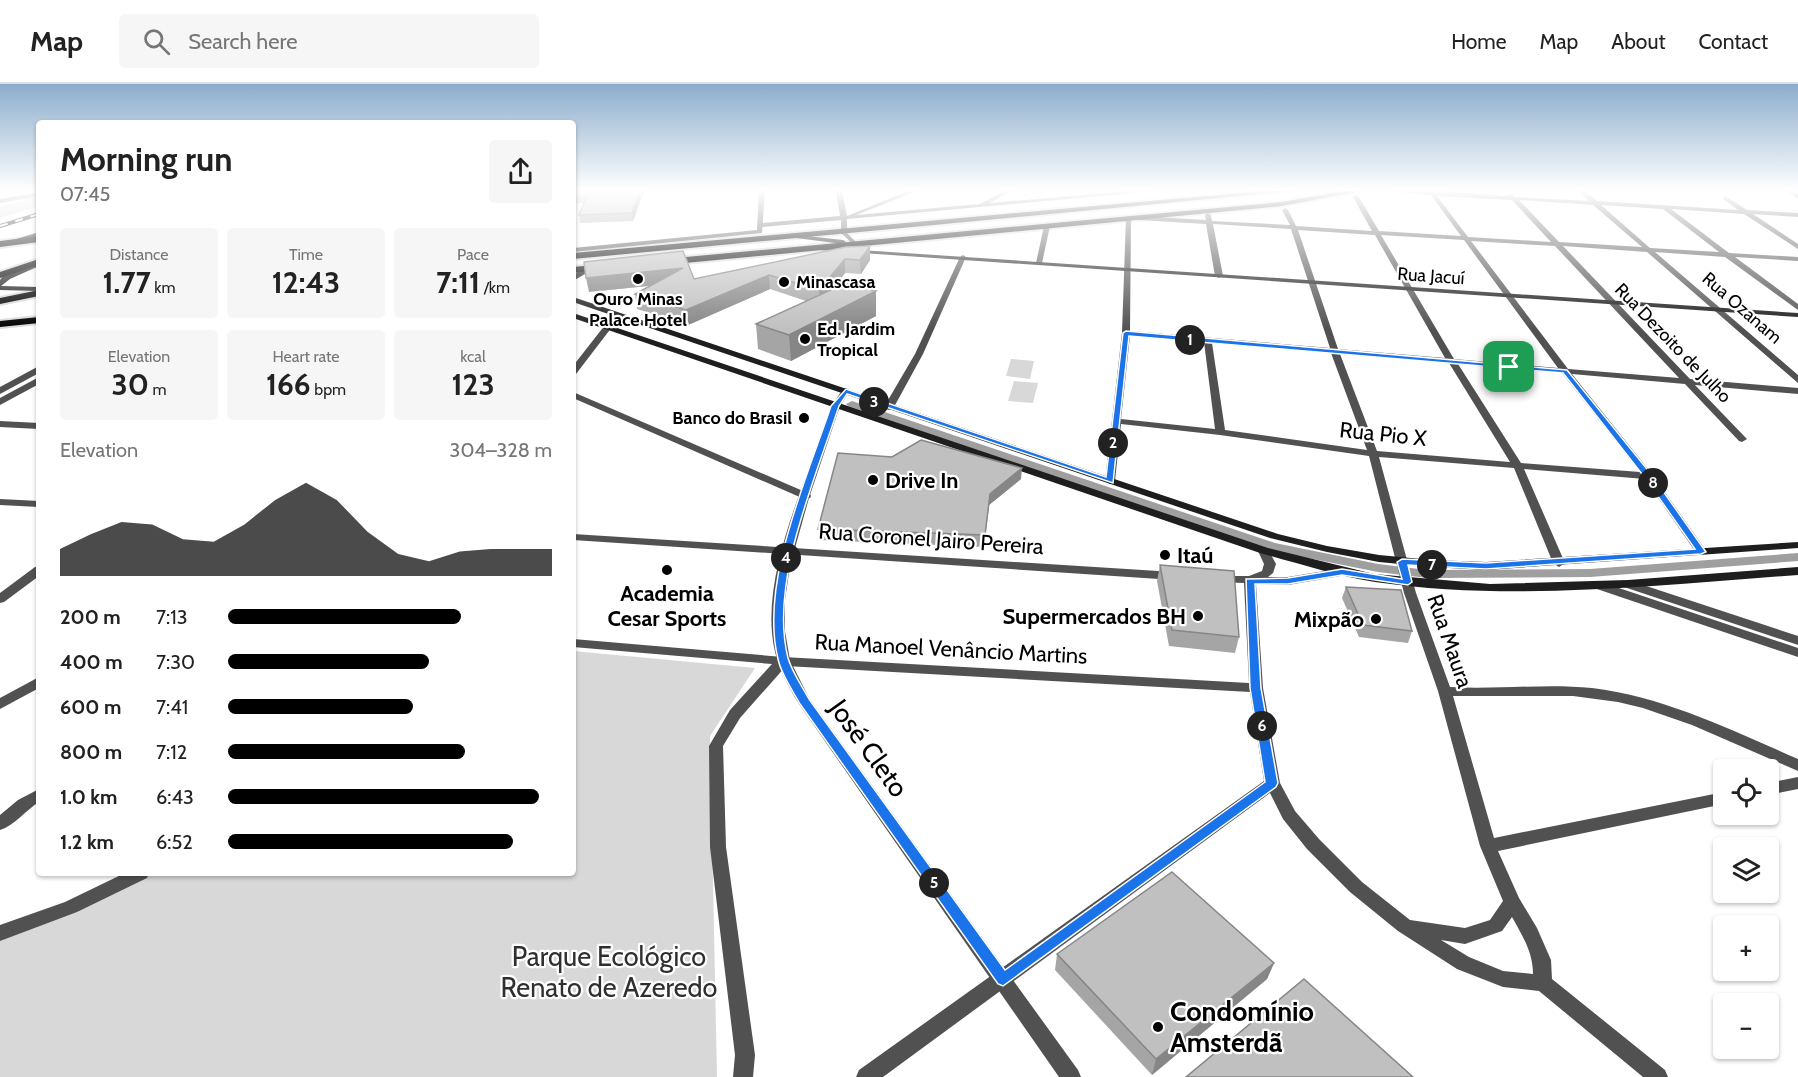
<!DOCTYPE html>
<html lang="en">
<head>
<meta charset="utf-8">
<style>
  body { margin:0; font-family:Cabin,sans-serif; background:#f6f6f6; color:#222; height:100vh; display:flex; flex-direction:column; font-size:22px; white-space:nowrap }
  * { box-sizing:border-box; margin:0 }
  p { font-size:20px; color:#767676 }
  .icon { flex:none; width:33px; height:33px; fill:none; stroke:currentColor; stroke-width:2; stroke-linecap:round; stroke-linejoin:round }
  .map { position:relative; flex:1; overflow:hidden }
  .drawer { position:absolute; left:36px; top:36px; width:540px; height:756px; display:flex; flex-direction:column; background:#fff; border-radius:6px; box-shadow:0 2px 4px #0004 }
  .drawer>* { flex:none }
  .controls { position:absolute; left:1713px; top:675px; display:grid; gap:12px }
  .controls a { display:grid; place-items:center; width:66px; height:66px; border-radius:6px; background:#fff; box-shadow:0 2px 4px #0004; font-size:30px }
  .pin { position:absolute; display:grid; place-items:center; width:51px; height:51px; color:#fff; margin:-26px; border-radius:12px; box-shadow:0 3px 9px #0006 }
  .km { position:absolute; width:30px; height:30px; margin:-15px; border-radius:50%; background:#222; color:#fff; font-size:16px; line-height:30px; text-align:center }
  .round { display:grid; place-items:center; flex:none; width:63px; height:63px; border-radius:6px; background:#f6f6f6 }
  .overview { display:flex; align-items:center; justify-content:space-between; height:102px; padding:0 24px }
  h1 { font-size:33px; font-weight:700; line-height:45px }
  .figures { display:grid; grid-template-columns:repeat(3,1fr); gap:9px; height:102px; padding:6px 24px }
  .figures div { display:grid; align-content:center; border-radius:6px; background:#f6f6f6; text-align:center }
  .figures b { font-size:30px; font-weight:700 }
  .figures small { font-size:16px; font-weight:400 }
  .figures p { font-size:16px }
  .chart { height:168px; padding:12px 24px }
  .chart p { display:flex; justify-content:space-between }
  .chart svg { width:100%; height:108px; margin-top:6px; fill:#000; opacity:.7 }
  ul { padding:0 24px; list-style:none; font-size:20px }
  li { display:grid; grid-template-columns:96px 72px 1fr; align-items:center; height:45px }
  li i { height:15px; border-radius:8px; background:#000 }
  header { display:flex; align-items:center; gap:36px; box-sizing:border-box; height:84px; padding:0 30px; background:#fff; border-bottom:2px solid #e0e0e0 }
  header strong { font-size:28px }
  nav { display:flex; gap:33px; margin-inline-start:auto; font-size:21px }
  .search { width:420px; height:54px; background:#f6f6f6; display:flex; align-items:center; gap:15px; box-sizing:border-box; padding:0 21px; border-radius:6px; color:#767676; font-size:22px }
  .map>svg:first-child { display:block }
</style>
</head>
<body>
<header>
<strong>Map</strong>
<div class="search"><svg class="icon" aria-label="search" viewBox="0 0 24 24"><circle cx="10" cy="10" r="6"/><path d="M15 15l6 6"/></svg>Search here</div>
<nav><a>Home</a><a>Map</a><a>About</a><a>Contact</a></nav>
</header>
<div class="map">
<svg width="1798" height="993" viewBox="0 0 1798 993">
  <rect width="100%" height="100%" fill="#fff"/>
  <g fill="#d8d8d8">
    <polygon points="39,112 39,122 0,134 0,123"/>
    <polygon points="1011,275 1034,277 1030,295 1006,292"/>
    <polygon points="1014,297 1038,299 1033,319 1008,317"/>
    <polygon points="573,567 755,584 710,652 717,993 0,993 0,854 148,789 573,789"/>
  </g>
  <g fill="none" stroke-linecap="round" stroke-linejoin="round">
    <polygon fill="#9f9f9f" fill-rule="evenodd" points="852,317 1275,459 1378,480 1427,486 1590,485 1798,469 1798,477 1590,493 1427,494 1378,488 1267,466 848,322 846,320"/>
    <defs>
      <g id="trunk">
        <polygon points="1260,107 1293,107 573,175 573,169"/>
        <polygon points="1342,107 1362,107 1282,122 664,181 659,178 664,175 1282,118"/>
        <polygon points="39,152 39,158 0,163 0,157"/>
        <polygon points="39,175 39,181 0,194 0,188"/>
        <polygon points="605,180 610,183 608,185 573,189 573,183"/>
        <polygon points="39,206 39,212 0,220 0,214"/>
        <polygon points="39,233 39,239 0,243 0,237"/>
      </g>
    </defs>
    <use href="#trunk" stroke="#dbdbdb" stroke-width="4"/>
    <g fill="#515151" fill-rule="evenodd">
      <polygon points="836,107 842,107 847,132 908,107 917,107 856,131 980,120 1004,107 1012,107 989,119 1129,107 1155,107 847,135 847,149 858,160 855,162 841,149 841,136 762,143 759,141 762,139 840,132"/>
      <path d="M1385,107H1434L1508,112L1511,110L1515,113L1589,117L1578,107H1585L1597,117L1738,126L1723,115L1725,112L1747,126L1798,129V133L1753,130L1798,160V165L1744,130L1671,125L1729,169L1798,173V177L1735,173L1798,220V226L1725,173L1655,168L1798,291V299L1647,168L1563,162L1690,295L1798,304V310L1695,301L1745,353L1747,355L1742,358L1739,357L1685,300L1572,290L1652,390L1707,468L1705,470H1697L1645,395L1524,385L1565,479L1559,483L1553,479L1514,384L1379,373L1416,509L1450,603C1497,606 1545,599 1592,604C1665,613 1731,646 1798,675V687L1692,641L1643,624L1618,618L1573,612H1453L1494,754L1724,708V720L1498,767L1519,814L1537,844L1551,876L1552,895L1665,986L1668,993H1643L1539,907L1503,903L1457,885L1398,847L1350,808L1307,765L1283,735L1270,709L883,993H856L859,986L1264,697L1250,608L786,582L740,634L723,662L726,763L755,971L753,993H733L735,971L710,763L709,662L730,626L772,580L573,563V555L783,573L1249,599L1244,499L1217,498L1215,495L1217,492H1249L1262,487L1264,480L1258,467L1264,464L1268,465L1276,480L1273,489L1268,493H1288L1342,484L1346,485L1348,488L1346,491L1288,501L1256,500L1263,604L1280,699L1295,727L1319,755L1362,798L1410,836L1465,844L1490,836L1503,817L1480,762L1438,607L1404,509L1369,372L1220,351L1121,340L1115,397L1110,400L1105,397L1122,249L1126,133L1131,134L1130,247L1330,264L1291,145L1213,140L1223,192L1219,194L1215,192L1206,140L1139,136L1136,134L1139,132L1206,136L1205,131L1208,129L1211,131L1212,137L1290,141L1282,126L1285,124L1288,126L1296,142L1372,147L1353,113L1356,111L1359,113L1379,147L1461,152L1431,111ZM1437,112L1512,116L1551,158L1468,153ZM1519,116L1593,121L1642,163L1559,158ZM1601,121L1663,125L1719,168L1650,164ZM1298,146L1375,151L1445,274L1338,265ZM1381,151L1464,156L1558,284L1454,275ZM1471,157L1555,162L1679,294L1568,285ZM1130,252L1204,258L1215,345L1121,335ZM1212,259L1331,269L1367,366L1225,346ZM1340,270L1449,279L1510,378L1377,367ZM1458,280L1562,289L1640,388L1521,379ZM1512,833C1522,851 1533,868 1533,890L1503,887L1469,873L1441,856L1465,860L1502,847Z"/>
      <polygon points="1786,107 1793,107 1798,110 1798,115"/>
      <polygon points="1047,140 1050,142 1042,179 1039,181 1036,179 1044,142"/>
      <polygon points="963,171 966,173 923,270 894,323 889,326 886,325 884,323 915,270 960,173"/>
      <polygon points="605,241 612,243 576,290 573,291 573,282"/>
      <polygon points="39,282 39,289 0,310 0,303"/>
      <polygon points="39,293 39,300 0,321 0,314"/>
      <polygon points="573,308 810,410 811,412 810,414 802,414 573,314"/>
      <polygon points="0,337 39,339 39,345 0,343"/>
      <polygon points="0,415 39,417 39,423 0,421"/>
      <polygon points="573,450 1174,488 1180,492 1174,496 573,456"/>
      <polygon points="39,482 39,492 4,518 0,519 0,509 35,483"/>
      <polygon points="39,593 39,604 0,625 0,614"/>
      <polygon points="1798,693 1798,705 1768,711 1768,699"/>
      <path d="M39,705V718C26,726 14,742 0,746V731L18,716Z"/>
      <polygon points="125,789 149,789 147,794 77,828 0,857 0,841 65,818"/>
    </g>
    <g fill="#515151" fill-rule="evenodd">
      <polygon points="759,107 765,107 762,149 573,168 573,164 757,146"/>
      <polygon points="39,108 39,112 0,119 0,115"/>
      <path d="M846,304L850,307L840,322L809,414L790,482L785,516V547L790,576L809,614L1078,986L1081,993H1059L799,620C785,597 774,576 772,549C767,493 793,427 812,376C821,351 827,326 843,305Z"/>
      <polygon points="1628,496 1798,552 1798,561 1624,503 1622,500"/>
      <polygon points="1598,497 1798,564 1798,573 1594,504 1592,501"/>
    </g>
    <g fill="#1e1e1e" fill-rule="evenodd">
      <polygon points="39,148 39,152 13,159 10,157"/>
      <polygon points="798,151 843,156 846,158 843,160 796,154 796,152"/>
      <polygon points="816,163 1798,229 1798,233 818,166 815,164"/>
      <polygon points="39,178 39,182 10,195 1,202 39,203 39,207 0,206 0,196 4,191"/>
      <polygon points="599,183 603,185 601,186 585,190 573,197 573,192 580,186"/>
      <polygon points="573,213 1278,450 1327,462 1379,471 1432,476 1486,478 1798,458 1798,464 1486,486 1432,483 1379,478 1327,468 1270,454 573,218"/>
      <path d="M573,229L1268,464L1374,490L1490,500L1628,496L1798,483V491C1658,501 1515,518 1375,498C1338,492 1297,479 1260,469L573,234Z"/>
    </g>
    <use href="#trunk" fill="#000" fill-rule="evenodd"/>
    <defs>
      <polyline id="rail" points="0,142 39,130"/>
    </defs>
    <use href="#rail" stroke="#000" stroke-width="4"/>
    <use href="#rail" stroke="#fff" stroke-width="2" stroke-dasharray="8" stroke-linecap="butt"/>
  </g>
  <g fill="#a5a5a5">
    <polygon points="573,107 644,107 633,137 580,139 579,131 584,119 573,120"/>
    <polygon points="870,162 870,176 861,190 845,189 833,205 876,207 876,232 791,277 758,265 756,240 806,217 770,205 688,241 637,225 635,210 649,202 589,208 694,195"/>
    <polygon points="1021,395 989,421 984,463 819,456 818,445"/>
    <polygon points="1160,481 1239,553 1235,569 1169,562 1157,497"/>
    <polygon points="1346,503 1412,547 1408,559 1359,553 1342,514"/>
    <polygon points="1057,870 1274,879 1267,895 1152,991 1055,886"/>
  </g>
  <g fill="#868686">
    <polygon points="640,107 644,107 633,137 632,129"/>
    <polygon points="870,162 870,176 861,190 860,176"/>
    <polygon points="845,175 845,189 820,221 819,206"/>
    <polygon points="683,184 685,198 589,208 586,194"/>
    <polygon points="769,191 770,205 688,241 686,226"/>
    <polygon points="876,207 876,232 791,277 789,251"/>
    <polygon points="1022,384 1021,395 989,421 984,463 990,410"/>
    <polygon points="1274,879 1267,895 1152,991 1156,975"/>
  </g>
  <g fill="#c0c0c0" stroke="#868686" stroke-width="1.5">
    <polygon points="573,107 640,107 632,129 579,131 587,112 573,112"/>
    <polygon points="870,162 860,176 845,175 819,206 769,191 686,226 635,210 683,184 586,194 584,178 683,167 694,195 846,163"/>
    <polygon points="846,199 876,207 789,251 756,240"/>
    <polygon points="921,356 1022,384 990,410 985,451 818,445 838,369 892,373"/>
    <polygon points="1160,481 1234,487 1239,553 1172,546"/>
    <polygon points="1346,503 1401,506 1412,547 1363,541"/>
    <polygon points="1172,788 1274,879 1156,975 1057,870"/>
    <polygon points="1304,895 1413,993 1186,993"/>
  </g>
  <linearGradient id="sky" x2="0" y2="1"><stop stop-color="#8baccb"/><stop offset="0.43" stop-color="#fff"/><stop offset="1" stop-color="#fff" stop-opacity="0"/></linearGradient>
  <rect width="1798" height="246" fill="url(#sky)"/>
  <path fill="#1a73e8" stroke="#fff" stroke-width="1.5" fill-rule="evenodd" d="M1126,247L1567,286L1651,390L1706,468L1701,470L1486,485L1408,481L1412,498L1408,501L1342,491L1288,500H1255L1261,604L1278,699L1276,703L1003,902L998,900L800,620C792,606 781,590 778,575C759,499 807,394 831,322L846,305L1106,393L1123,249ZM1129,252L1563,289L1645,394L1695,465L1486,479L1402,475L1397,478L1402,495L1342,485L1288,494L1246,495L1250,604L1265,698L1005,886L809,615C802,602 792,588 788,574C769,498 815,396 839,322L847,310L1113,399Z"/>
  <g fill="#000" stroke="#fff" stroke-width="2">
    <circle cx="638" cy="195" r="6"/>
    <circle cx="784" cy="198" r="6"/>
    <circle cx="805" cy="255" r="6"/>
    <circle cx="804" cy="334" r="6"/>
    <circle cx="873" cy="396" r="6"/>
    <circle cx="1165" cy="471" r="6"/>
    <circle cx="667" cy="486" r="6"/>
    <circle cx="1198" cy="532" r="6"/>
    <circle cx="1376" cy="535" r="6"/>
    <circle cx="1158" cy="943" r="6"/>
  </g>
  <g text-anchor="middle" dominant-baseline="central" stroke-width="4.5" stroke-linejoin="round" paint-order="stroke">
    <g font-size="18" fill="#000" stroke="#fff">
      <text transform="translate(1431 192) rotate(4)">Rua Jacuí</text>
      <text transform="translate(1742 224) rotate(41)">Rua Ozanam</text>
      <text transform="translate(1673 259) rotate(46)">Rua Dezoito de Julho</text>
    </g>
    <g font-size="18" font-weight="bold" fill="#000" stroke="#fff" text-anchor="start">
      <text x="796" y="198">Minascasa</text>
      <text x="638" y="215" text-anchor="middle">Ouro Minas<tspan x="638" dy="21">Palace Hotel</tspan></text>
      <text x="817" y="245">Ed. Jardim<tspan x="817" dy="21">Tropical</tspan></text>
      <text x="792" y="334" text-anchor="end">Banco do Brasil</text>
    </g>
    <g font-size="22" fill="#000" stroke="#fff">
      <text transform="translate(1383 350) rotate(6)">Rua Pio X</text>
      <text transform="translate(931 455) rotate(4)">Rua Coronel Jairo Pereira</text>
      <text transform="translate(1450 557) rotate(71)">Rua Maura</text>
      <text transform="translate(951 565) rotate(3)">Rua Manoel Venâncio Martins</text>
    </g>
    <g font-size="22" font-weight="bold" fill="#000" stroke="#fff" text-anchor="start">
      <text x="885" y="396">Drive In</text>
      <text x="1177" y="471">Itaú</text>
      <text x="667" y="509" text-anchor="middle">Academia<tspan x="667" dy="25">Cesar Sports</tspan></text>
      <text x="1186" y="532" text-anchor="end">Supermercados BH</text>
      <text x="1364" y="535" text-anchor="end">Mixpão</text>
    </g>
    <g font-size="27" fill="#000" stroke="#fff">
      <text transform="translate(869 664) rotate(54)">José Cleto</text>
    </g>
    <g font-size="27" fill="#2f2f2f" stroke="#fff">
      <text x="609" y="872">Parque Ecológico<tspan x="609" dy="31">Renato de Azeredo</tspan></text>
    </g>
    <g font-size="27" font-weight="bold" fill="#000" stroke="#fff" text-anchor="start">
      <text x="1170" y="927">Condomínio<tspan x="1170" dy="31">Amsterdã</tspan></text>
    </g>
  </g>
</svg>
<div class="controls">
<a><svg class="icon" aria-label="locate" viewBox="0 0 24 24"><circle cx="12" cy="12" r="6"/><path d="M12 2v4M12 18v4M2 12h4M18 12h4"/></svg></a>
<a><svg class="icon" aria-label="layers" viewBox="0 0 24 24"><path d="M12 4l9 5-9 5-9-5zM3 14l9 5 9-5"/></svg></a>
<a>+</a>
<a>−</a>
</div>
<div class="pin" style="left:1509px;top:283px;background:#1e9e55"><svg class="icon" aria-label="arrive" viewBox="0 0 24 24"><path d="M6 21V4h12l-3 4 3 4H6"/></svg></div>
<b class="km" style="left:1190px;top:256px">1</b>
<b class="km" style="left:1113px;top:359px">2</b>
<b class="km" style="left:874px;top:318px">3</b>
<b class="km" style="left:786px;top:474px">4</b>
<b class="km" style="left:934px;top:799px">5</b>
<b class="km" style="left:1262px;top:642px">6</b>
<b class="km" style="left:1432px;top:481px">7</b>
<b class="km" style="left:1653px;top:399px">8</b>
<section class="drawer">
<div class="overview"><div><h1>Morning run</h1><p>07:45</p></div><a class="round"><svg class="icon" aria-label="share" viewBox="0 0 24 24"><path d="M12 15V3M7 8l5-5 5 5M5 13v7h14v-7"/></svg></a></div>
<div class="figures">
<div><p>Distance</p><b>1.77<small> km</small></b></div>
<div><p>Time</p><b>12:43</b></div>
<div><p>Pace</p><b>7:11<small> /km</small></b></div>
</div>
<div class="figures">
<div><p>Elevation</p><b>30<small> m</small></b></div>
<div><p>Heart rate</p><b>166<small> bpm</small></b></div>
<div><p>kcal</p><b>123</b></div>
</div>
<div class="chart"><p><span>Elevation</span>304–328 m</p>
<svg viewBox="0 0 160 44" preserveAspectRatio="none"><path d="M0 44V33L10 27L20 22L30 23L40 29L50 30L60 23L70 13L80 6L90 13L100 26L110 35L120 38L130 34L140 33L150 33L160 33V44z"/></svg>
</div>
<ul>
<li><b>200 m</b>7:13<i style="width:72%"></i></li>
<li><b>400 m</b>7:30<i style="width:62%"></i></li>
<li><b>600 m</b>7:41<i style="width:57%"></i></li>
<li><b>800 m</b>7:12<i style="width:73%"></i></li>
<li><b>1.0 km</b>6:43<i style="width:96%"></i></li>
<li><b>1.2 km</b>6:52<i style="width:88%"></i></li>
</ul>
</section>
</div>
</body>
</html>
